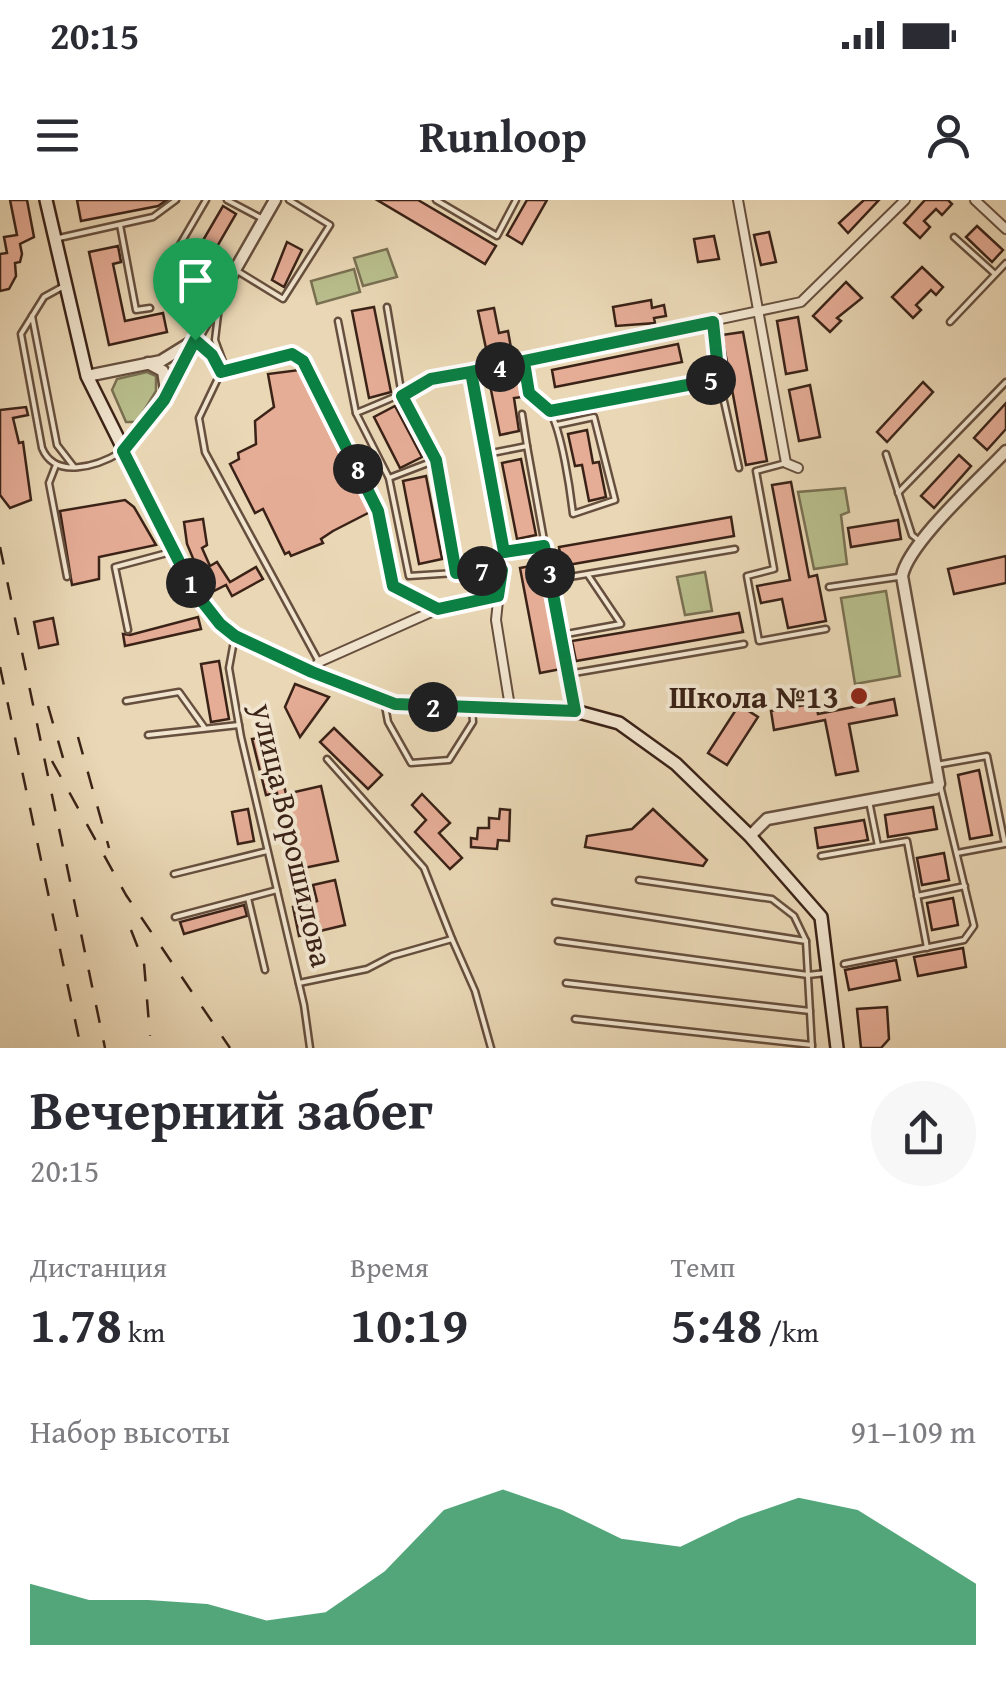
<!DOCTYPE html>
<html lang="ru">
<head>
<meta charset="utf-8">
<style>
  body { margin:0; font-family:"Gentium Book Plus",serif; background:#f7f7f7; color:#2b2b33; height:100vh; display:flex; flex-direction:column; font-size:38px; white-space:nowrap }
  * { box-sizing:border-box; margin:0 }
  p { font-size:32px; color:#7c7c81 }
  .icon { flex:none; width:55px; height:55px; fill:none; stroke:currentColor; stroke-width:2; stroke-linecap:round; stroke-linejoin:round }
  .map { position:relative; height:848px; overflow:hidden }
  .panel { display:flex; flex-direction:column; background:#fff; flex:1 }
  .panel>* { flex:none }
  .pin { position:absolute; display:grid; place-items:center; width:85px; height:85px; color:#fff; margin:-102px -42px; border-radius:50% 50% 50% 0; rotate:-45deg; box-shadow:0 0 10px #0007 }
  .pin .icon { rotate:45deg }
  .km { position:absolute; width:50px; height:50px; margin:-25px; border-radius:50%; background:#222; color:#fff; font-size:28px; line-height:50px; text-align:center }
  .round { display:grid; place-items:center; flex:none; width:105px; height:105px; border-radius:52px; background:#f7f7f7 }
  .summary { display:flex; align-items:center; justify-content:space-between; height:170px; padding:0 30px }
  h1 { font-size:55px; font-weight:700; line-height:75px }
  .metrics { display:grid; grid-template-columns:repeat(3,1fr); gap:15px; height:170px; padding:10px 30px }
  .metrics div { display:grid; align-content:center }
  .metrics b { font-size:50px; font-weight:700 }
  .metrics small { font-size:28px; font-weight:400 }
  .metrics p { font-size:28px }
  .chart { height:280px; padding:20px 30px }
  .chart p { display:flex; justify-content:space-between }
  .chart svg { width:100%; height:180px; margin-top:10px; fill:#0b8043; opacity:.7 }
  .status { display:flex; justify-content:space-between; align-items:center; height:70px; padding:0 50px; background:#fff; direction:ltr }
  .status svg { height:28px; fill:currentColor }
  header { display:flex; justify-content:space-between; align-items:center; height:130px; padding:0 30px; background:#fff; font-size:45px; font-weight:700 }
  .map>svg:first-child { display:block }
</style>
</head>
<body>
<div class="status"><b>20:15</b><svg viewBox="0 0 49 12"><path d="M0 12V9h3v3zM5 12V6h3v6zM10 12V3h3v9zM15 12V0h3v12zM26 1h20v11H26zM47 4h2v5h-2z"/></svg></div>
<header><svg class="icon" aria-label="menu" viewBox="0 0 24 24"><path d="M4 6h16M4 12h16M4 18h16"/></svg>Runloop<svg class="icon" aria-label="person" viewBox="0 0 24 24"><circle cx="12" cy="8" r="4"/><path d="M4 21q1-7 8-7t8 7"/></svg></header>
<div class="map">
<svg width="1006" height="848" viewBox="0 0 1006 848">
  <rect width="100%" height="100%" fill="#e9d7b5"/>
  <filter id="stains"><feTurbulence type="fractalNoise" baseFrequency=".002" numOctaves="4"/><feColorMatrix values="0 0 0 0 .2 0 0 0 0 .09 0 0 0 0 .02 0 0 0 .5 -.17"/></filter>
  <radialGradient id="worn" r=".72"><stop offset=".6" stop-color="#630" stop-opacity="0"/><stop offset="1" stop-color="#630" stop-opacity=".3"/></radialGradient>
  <g fill="#b8be8c" stroke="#797052" stroke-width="2.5">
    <polygon points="387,49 397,77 363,86 354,58"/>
    <polygon points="354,69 360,92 317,104 311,81"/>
    <polygon points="147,172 156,176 156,191 137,222 126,222 112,190 117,179"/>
    <polygon points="845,288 849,312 841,315 847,364 814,369 798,292"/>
    <polygon points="705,372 712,411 685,415 677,377"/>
    <polygon points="886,391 900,476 855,484 841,398"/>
  </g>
  <g fill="#e5ac96" stroke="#3a2217" stroke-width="2.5">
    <polygon points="10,0 27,0 34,37 20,44 22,54 20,62 15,63 16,76 9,89 0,91 0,54 7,53 4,37 17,35"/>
    <polygon points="77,0 167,0 158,6 81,21"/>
    <polygon points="377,0 418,0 496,46 485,64"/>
    <polygon points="527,0 547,0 522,44 507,35"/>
    <polygon points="864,0 879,0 848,33 839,23"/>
    <polygon points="925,0 948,0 952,4 942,15 936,9 924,21 930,27 920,38 904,23"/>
    <polygon points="223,6 236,14 190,93 177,85"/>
    <polygon points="977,26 1003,50 992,62 966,37"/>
    <polygon points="769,32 776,62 761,65 754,35"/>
    <polygon points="714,36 719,59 698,62 694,39"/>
    <polygon points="287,42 302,50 284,87 272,80"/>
    <polygon points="118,46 121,62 113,64 125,121 163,113 167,132 109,145 89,52"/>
    <polygon points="922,67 943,87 936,95 931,90 916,105 921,110 913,118 892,97"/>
    <polygon points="846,82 862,98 837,118 841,121 830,132 813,116"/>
    <polygon points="651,100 652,108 664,105 666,116 654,118 655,123 616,126 613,107"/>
    <polygon points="374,107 391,192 369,198 352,111"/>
    <polygon points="494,108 499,133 508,131 511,148 487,153 478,111"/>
    <polygon points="798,117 807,170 786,174 777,121"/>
    <polygon points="743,132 767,261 746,265 722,135"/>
    <polygon points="678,144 682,162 555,187 552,170"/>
    <polygon points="299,170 370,312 333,331 321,339 323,343 291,356 289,352 285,354 263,309 255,313 230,264 239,259 238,253 256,244 255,221 274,207 268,174"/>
    <polygon points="518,179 522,197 514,198 519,231 500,235 490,185"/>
    <polygon points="923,182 933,192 887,242 877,232"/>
    <polygon points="810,185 820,237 799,241 789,190"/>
    <polygon points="1006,203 1006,229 987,250 974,238"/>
    <polygon points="395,206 422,257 400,268 374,217"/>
    <polygon points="26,207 28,215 13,218 19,243 23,242 31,300 10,308 0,295 0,210"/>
    <polygon points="587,230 593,263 599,262 606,297 589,301 582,265 575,266 568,234"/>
    <polygon points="959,255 971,266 934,308 921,296"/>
    <polygon points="521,259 536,335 517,339 502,263"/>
    <polygon points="426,276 442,359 419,364 403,281"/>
    <polygon points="791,282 809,377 817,375 826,421 788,428 782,399 761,403 757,386 790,380 772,285"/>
    <polygon points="125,300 134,307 156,345 99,357 99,379 72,385 60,311"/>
    <polygon points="731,317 734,336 562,366 559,347"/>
    <polygon points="203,319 207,345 202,348 210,366 217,362 230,382 256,367 263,379 232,396 226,385 208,394 187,344 184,322"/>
    <polygon points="898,320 901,339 851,347 848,328"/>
    <polygon points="1006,356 1006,383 954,394 948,369"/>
    <polygon points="541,364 561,469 540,473 520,368"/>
    <polygon points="739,413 743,432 576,461 572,441"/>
    <polygon points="198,417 201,429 125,446 123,434 130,435"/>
    <polygon points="53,418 58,444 39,448 34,422"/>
    <polygon points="219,461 229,519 211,522 201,464"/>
    <polygon points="295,484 329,497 300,537 285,507"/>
    <polygon points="894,499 897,515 849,524 858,571 836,575 825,520 774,530 771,511 816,503 818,514"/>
    <polygon points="739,505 758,517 727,565 708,553"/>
    <polygon points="334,528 382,575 368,589 320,542"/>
    <polygon points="272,535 286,594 321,586 338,661 294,670 277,593 266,595 252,539"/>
    <polygon points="979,570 992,635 970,639 958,575"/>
    <polygon points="422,594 450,623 439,633 462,658 450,669 415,632 426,620 412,605"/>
    <polygon points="933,607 937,629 888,637 885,615"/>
    <polygon points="248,609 254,641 238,644 232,612"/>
    <polygon points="500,609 510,610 509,641 498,640 497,649 471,647 471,638 477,639 478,628 489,628 489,618 499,619"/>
    <polygon points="653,609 707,660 703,666 585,647 587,636 632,629"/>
    <polygon points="864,620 868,640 818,648 815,628"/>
    <polygon points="944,653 949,680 922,685 917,658"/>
    <polygon points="335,680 345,725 299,736 293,707 317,701 313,685"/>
    <polygon points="953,698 958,725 932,730 927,703"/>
    <polygon points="244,705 247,716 184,734 180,722"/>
    <polygon points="963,748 966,767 918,776 914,757"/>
    <polygon points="896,760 900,780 849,790 845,770"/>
    <polygon points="887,807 889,839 881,848 861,848 857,809"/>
  </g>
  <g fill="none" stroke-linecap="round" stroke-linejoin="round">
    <defs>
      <g id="service">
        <polyline points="227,0 263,19"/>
        <polyline points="436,0 497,36 516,0"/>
        <polyline points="120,25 136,110 150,108"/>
        <polyline points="954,37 995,74"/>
        <polyline points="59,38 153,17 176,0"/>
        <polyline points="239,72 283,99 330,25 289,0"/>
        <polyline points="160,79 206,0"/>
        <path d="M64,86L44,97L21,134L42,248C55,280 98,266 121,252"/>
        <polyline points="219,106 215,140 226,170"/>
        <polyline points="387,107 402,196 436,260 456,371"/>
        <polyline points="32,116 57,245 74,267"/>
        <polyline points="338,121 356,213 389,278 409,376 502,370"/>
        <polyline points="713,122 719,179 739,268"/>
        <polyline points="950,122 1006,63"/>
        <polyline points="196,141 213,155 221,172 199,218 205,252 319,462"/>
        <polyline points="524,162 529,193 550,211 719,179"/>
        <polyline points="221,172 292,154 303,161 378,311 393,386 437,408"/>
        <path d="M550,211C562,234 570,288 573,314L615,300L594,217L557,225"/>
        <path d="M356,213C394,198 428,180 468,173"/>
        <polyline points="522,214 527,246"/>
        <polyline points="487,254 527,246 574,506"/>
        <polyline points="886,254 912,335 917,339"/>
        <polyline points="786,263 756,271 774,369 747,376 759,441 826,429"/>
        <polyline points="56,265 49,283 67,377"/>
        <polyline points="389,278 436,260"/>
        <polyline points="898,293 1006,182"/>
        <polyline points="504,352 544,346"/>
        <polyline points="552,380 735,349"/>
        <polyline points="829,387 898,377"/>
        <polyline points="128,430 115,367 171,352"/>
        <polyline points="561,435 621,424 588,375"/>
        <polyline points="234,441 229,468 241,537 304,805 310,848"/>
        <polyline points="568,474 744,444"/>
        <polyline points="126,501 179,492 204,527"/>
        <polyline points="385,506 388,522 411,563 449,560 473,522 472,507"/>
        <polyline points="148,535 239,525"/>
        <polyline points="327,559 424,668 452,739"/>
        <polyline points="936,565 987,556 1005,644 957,653"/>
        <polyline points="878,646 907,641 927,748"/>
        <polyline points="821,656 878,646 869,601"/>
        <polyline points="174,674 267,651"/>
        <polyline points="639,680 772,699 794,716 806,741"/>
        <polyline points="917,696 965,686"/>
        <polyline points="248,698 265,770"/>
        <polyline points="555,702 806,741 812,848"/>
        <polyline points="175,717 277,690"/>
        <polyline points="558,741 808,775 826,773"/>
        <polyline points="844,764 964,740 974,726 940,585"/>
        <polyline points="299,783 367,769 392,756 452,739 475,791 491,848"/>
        <polyline points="566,783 810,811"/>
        <polyline points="575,819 812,845"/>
      </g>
      <g id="minor">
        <polyline points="738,0 786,263 798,268"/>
        <polyline points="975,0 1006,29"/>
        <polyline points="311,472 319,462 438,409 497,396"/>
        <polyline points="510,507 496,420 503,353 471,172 801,102 905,0"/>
      </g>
      <g id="tertiary">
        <polyline points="148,163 163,171 166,190"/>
        <polyline points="87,176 161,161 195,140 275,0"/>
        <polyline points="123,251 164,201 195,141"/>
        <path d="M750,636L767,619L936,588L939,584L902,376C909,342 980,279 1006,251"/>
      </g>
      <polyline id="secondary" points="46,0 87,176 194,391 219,424 235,436 311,472 395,504 575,511 619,523 676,564 750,636 821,717 837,848"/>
    </defs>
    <use href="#service" stroke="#664f3e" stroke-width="9"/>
    <use href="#minor" stroke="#664f3e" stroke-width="12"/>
    <use href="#tertiary" stroke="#664f3e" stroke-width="15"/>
    <use href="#secondary" stroke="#3a2217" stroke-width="16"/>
    <use href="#service" stroke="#f1e5cf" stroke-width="4"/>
    <use href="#minor" stroke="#f1e5cf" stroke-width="8"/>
    <use href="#tertiary" stroke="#f1e5cf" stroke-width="10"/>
    <use href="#secondary" stroke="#f1e5cf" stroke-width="11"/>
    <g stroke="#3a2217" stroke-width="2.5" stroke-dasharray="18 18" stroke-linecap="butt">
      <polyline points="0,347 105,848"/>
      <polyline points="0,467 81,848"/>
      <polyline points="48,506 68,575"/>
      <polyline points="78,537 109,648"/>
      <polyline points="52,561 126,695 230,848"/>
      <polyline points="131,730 144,763 150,836"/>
    </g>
  </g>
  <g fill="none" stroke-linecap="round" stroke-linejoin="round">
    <defs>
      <polyline id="route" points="195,140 164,200 123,251 194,391 220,424 235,436 312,472 395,504 575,511 544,346 504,352 471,172 713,122 719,179 550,211 529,193 524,162 477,171 471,172 431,179 402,196 436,260 456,373 502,370 498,396 438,409 393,386 378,311 303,161 292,154 221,172 212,155 195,140"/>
    </defs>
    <use href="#route" stroke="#fff" stroke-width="20"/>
    <use href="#route" stroke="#0b8043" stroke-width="12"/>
  </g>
  <circle fill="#8f2418" stroke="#f1e5cf" stroke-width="4" cx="859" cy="496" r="10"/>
  <g text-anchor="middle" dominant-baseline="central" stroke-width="8" stroke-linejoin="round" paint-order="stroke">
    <g font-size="32" font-weight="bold" fill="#3a2217" stroke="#f1e5cf" text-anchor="end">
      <text x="839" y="496">Школа №13</text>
    </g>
    <g font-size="32" fill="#3a2217" stroke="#f1e5cf">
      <text transform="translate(293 635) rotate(77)">улица Ворошилова</text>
    </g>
  </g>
  <rect width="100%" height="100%" filter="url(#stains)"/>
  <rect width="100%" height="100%" fill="url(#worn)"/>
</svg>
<div class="pin" style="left:195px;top:140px;background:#1e9e55"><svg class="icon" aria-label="arrive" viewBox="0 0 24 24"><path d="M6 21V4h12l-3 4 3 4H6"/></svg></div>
<b class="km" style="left:191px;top:383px">1</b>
<b class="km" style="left:433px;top:507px">2</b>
<b class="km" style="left:550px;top:373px">3</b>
<b class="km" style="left:500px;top:167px">4</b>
<b class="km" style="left:711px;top:180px">5</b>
<b class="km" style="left:482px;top:371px">7</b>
<b class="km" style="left:358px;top:269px">8</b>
</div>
<section class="panel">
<div class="summary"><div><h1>Вечерний забег</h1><p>20:15</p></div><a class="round"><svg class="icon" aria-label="share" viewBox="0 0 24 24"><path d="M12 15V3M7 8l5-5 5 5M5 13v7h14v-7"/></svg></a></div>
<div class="metrics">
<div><p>Дистанция</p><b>1.78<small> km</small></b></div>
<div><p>Время</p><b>10:19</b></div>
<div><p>Темп</p><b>5:48<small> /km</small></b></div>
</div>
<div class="chart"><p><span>Набор высоты</span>91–109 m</p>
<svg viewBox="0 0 160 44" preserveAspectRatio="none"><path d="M0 44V29L10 33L20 33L30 34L40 38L50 36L60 26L70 11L80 6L90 11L100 18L110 20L120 13L130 8L140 11L150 20L160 29V44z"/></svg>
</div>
</section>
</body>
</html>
